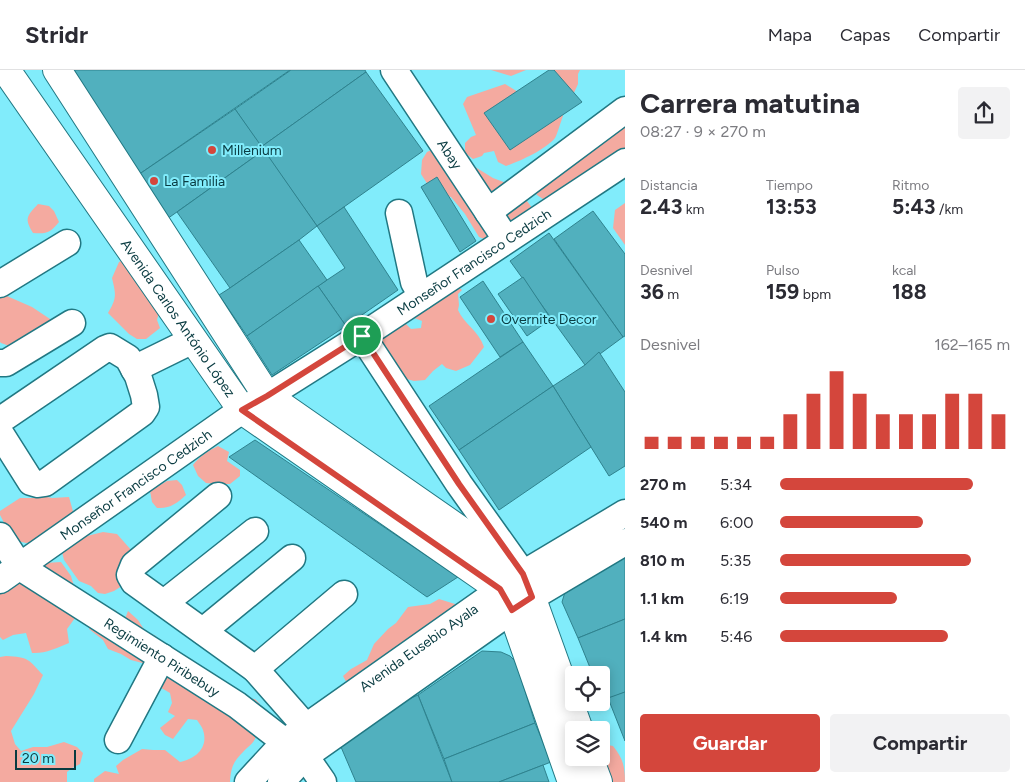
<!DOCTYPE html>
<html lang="es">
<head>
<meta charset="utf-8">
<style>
  body { margin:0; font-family:Figtree,sans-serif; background:#f2f2f3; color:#2b2b33; height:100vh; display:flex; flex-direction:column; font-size:19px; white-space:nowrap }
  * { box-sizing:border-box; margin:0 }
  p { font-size:16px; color:#7c7c81 }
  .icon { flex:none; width:28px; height:28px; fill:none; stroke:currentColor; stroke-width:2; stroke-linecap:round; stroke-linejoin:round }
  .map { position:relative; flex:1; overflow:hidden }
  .details { display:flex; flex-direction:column; background:#fff; width:400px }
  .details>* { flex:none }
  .tools { position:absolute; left:565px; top:596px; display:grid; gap:10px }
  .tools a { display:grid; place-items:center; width:45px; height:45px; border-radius:5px; background:#fff; box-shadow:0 2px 12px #0003; font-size:25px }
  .scale { position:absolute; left:15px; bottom:12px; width:61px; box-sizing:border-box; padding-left:5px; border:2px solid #093b41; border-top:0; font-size:14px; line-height:18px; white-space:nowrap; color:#093b41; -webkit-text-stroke:4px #81ecfb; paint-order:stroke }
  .pin { position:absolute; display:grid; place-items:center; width:42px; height:42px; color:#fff; margin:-21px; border:2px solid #fff; border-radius:50%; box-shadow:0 1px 5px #0007 }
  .round { display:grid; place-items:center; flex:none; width:52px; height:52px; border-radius:5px; background:#f2f2f3 }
  .head { display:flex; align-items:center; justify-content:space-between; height:85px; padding:0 15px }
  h1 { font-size:28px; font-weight:700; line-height:38px }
  .figures { display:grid; grid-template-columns:repeat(3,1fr); gap:8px; height:85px; padding:5px 15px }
  .figures div { display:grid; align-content:center }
  .figures b { font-size:21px; font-weight:700 }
  .figures small { font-size:14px; font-weight:400 }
  .figures p { font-size:14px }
  .chart { height:140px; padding:10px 15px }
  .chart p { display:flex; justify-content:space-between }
  .chart svg { width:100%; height:90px; margin-top:5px; stroke:#d4463c; stroke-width:6 }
  .action { display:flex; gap:10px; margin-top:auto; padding:10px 15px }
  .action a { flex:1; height:58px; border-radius:5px; background:#d4463c; color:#fff; font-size:20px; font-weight:700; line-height:58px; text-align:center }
  .action a+a { background:#f2f2f3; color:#2b2b33 }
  ul { padding:0 15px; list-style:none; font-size:16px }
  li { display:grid; grid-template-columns:80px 60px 1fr; align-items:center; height:38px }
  li i { height:12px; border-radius:6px; background:#d4463c }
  header { display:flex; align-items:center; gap:30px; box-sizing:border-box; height:70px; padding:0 25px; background:#fff; border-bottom:1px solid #e1e1e2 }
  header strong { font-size:24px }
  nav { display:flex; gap:28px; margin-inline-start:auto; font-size:18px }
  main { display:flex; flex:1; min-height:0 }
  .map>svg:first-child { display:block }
</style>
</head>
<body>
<header>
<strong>Stridr</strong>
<nav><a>Mapa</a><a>Capas</a><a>Compartir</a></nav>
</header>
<main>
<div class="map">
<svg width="625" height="712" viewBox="0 0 625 712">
  <rect width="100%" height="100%" fill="#81ecfb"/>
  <g fill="#f4aaa0">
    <polygon points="491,0 526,0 511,6"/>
    <polygon points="553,0 580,0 578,4 578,14 572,27"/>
    <path d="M505,14L518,22L558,34L563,46C561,51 557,65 555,68C545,80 520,91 506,96L498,92L494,81L484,83L482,86L473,89L465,83V73L471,67L476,65L463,34L467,27Z"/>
    <polygon points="625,48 625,105 546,133 543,129 537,125 530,116"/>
    <polygon points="433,79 462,89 493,108 514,116 524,127 533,139 487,170 479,167 465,144 451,127 439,123 428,115 421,104 422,90 427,82"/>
    <polygon points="625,133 625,175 613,158 615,140"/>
    <path d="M38,134L49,136L54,141L59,152C50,163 47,164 33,163C24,148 27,146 38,134Z"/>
    <path d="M136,184L163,227L157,250L160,258L146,269H137L129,264L108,243C117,228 116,225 112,208L119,192Z"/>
    <path d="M456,215L462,220L458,224L459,235L458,240C464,254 479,261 484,277L470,295L456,301L446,298L442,294L433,301L425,310L414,311L403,308L380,271L382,265L403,251L411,259L421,258L422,251L409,246Z"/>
    <polygon points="0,223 32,237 53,251 15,278 1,273 0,272"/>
    <path d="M218,376L229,382L227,391L240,400V406L230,414H215L206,413L198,406L193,395C200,386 208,381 218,376Z"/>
    <path d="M177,410L182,415L186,425C177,433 170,439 157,438L152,432L150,421L167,411Z"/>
    <polygon points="42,426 52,428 69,427 74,445 37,471 26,473 13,470 0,445 0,441 20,428 34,428"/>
    <polygon points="103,462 117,464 132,481 128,512 114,521 105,524 98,523 91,516 79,511 64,490 62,482 87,466"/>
    <path d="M61,492L71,506L76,523L91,531L115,540L125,549L128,541L138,550L145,561L156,566L158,577L146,594L131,590L121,584L108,579L103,570L89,559L90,551L82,546L75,548L67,559L69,573C57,578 44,584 32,583L26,563L13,565L3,570L0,567V522L15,517L22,509L45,493Z"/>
    <polygon points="439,529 455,534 459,555 349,617 343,606 351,599 367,590 374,574 388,559 396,553 408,537 430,534"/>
    <path d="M6,586C29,587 28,589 43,605L34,624L11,661L15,674L21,681L33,677H47L64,672L77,677L83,683L80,694L72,698L67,702V712H0V587Z"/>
    <path d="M163,599L238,628L255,629L260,634C258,645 260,658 255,669C253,673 250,675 247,678C235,690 231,694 230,712H94V709L105,701L119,704L116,696L123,690L142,679L153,680H165L180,692C195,689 209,678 203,660C202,657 199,653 197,650L188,649L173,669L165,665L160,658L175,646L168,642L172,633L170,623L158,616Z"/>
    <path d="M608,675L613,676C623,688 625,697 625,712H580L601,688V677Z"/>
  </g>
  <g fill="#51b0be" stroke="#2f828e">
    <polygon points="74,0 290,0 138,105"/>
    <polygon points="291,0 365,0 366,2 261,77 235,39"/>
    <polygon points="549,0 554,0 582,32 510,80 484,43"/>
    <polygon points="366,2 423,81 317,156 261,77"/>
    <polygon points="235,39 264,80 167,149 138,105"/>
    <polygon points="264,80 317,156 299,170 230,218 177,142"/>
    <polygon points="437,107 476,171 460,182 421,117"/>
    <polygon points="344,137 398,220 346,256 318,216 345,198 317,156"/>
    <polygon points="593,141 625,184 625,266 623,267 554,169"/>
    <polygon points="549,163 623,267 585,295 510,191"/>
    <polygon points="299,170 327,210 247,266 219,225 230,218"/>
    <polygon points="523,207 551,249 527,266 498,224"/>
    <polygon points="483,211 523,272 500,287 460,227"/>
    <polygon points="318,216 346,256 272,305 247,266"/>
    <polygon points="523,272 553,316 459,380 429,336"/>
    <polygon points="599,282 625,322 625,396 609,406 553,316 585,295"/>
    <polygon points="553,316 591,377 499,440 459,380"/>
    <polygon points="255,370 458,507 427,527 229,387"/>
    <polygon points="625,486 625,549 578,568 562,532 565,522"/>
    <polygon points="625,549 625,622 603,631 601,627 601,605 593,605 578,568"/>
    <polygon points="482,581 501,582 510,586 516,592 535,653 444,689 418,625"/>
    <polygon points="625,622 625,671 608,628"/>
    <polygon points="418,625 452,712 356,712 338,670 400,633"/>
    <polygon points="535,653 551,692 499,712 452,712 444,689"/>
    <polygon points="543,695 549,712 499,712"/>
  </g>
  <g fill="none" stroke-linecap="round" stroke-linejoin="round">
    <defs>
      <g id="minor">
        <path id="s1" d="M394,0L506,169"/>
        <polyline points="488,142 625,40"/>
        <polyline points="399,143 414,212 422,226"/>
        <polyline points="0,214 67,173"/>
        <polyline points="362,266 459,414 521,501"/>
        <polyline points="0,293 6,293 72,253"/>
        <polyline points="134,299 193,270"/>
        <polyline points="0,352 2,349 105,279 110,277 128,288 138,306 144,325 146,337 142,343 45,413 38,414 31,412 0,363"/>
        <polyline points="218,426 134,495 130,505 134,512 255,599 306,657"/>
        <path id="s2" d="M0,466L20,497L237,635L285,672L305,686L323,712"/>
        <path id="s3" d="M0,510L242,340L267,326L362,266L625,92"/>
        <polyline points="164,533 255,461"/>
        <polyline points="203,561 292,488"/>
        <polyline points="255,599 344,524"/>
        <polyline points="118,670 162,587"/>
        <path id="s4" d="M248,712L285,672L306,657L523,504L625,443"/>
        <polyline points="281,712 305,686 512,540 532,527 625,472"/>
      </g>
      <g id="major">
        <path id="s5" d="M6,0L242,340L500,519L512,540L572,712"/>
        <polyline points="57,0 267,326 523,504 579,660"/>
        <polyline points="589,688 598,712"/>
      </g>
    </defs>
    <use href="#minor" stroke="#217883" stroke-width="29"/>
    <use href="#major" stroke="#217883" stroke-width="30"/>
    <use href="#minor" stroke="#fff" stroke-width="26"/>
    <use href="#major" stroke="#fff" stroke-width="28"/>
  </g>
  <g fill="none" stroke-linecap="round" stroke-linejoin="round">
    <defs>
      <polygon id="route" points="362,266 459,414 523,504 532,527 512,540 500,519 242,340 267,326"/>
    </defs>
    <use href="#route" stroke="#fff" stroke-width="10"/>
    <use href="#route" stroke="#d4463c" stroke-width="6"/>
  </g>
  <g fill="#d4463c" stroke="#81ecfb" stroke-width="2">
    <circle cx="212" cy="80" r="5"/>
    <circle cx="154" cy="111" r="5"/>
    <circle cx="491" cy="249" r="5"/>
  </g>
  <g text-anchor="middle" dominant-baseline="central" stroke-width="4" stroke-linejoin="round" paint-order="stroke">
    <g font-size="14" fill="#093b41" stroke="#81ecfb" text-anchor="start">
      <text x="222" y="80">Millenium</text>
      <text x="164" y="111">La Familia</text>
      <text x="501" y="249">Overnite Decor</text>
    </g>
    <g font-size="14" fill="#093b41" stroke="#81ecfb">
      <text stroke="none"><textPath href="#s1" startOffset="101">Abay</textPath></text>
      <text stroke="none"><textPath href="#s3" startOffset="571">Monseñor Francisco Cedzich</textPath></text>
      <text stroke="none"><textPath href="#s5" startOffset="302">Avenida Carlos António López</textPath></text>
      <text stroke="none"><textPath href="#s3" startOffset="166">Monseñor Francisco Cedzich</textPath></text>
      <text stroke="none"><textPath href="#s4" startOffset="218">Avenida Eusebio Ayala</textPath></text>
      <text stroke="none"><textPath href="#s2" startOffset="205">Regimiento Piribebuy</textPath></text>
    </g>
  </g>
</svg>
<div class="tools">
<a><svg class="icon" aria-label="locate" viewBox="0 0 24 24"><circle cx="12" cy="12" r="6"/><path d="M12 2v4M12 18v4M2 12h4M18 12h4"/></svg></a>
<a><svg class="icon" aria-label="layers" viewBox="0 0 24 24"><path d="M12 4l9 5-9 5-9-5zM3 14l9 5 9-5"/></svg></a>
</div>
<div class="scale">20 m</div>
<div class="pin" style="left:362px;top:266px;background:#1e9e55"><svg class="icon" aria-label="arrive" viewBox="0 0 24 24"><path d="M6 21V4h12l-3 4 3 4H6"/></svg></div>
</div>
<section class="details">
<div class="head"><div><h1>Carrera matutina</h1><p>08:27 · 9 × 270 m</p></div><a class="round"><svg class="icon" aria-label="share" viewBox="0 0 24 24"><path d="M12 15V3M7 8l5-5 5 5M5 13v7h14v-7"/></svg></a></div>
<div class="figures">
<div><p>Distancia</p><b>2.43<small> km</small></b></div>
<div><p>Tiempo</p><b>13:53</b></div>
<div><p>Ritmo</p><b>5:43<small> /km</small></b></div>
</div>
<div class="figures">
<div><p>Desnivel</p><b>36<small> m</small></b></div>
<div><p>Pulso</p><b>159<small> bpm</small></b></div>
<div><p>kcal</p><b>188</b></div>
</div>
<div class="chart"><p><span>Desnivel</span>162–165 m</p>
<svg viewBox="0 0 160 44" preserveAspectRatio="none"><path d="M5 44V38M15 44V38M25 44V38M35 44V38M45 44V38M55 44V38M65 44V27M75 44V17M85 44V6M95 44V17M105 44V27M115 44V27M125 44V27M135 44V17M145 44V17M155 44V27"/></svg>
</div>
<ul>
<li><b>270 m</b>5:34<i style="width:84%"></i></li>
<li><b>540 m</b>6:00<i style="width:62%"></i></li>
<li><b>810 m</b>5:35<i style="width:83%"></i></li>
<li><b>1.1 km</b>6:19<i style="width:51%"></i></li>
<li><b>1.4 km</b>5:46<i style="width:73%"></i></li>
</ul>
<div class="action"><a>Guardar</a><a>Compartir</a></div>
</section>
</main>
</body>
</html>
